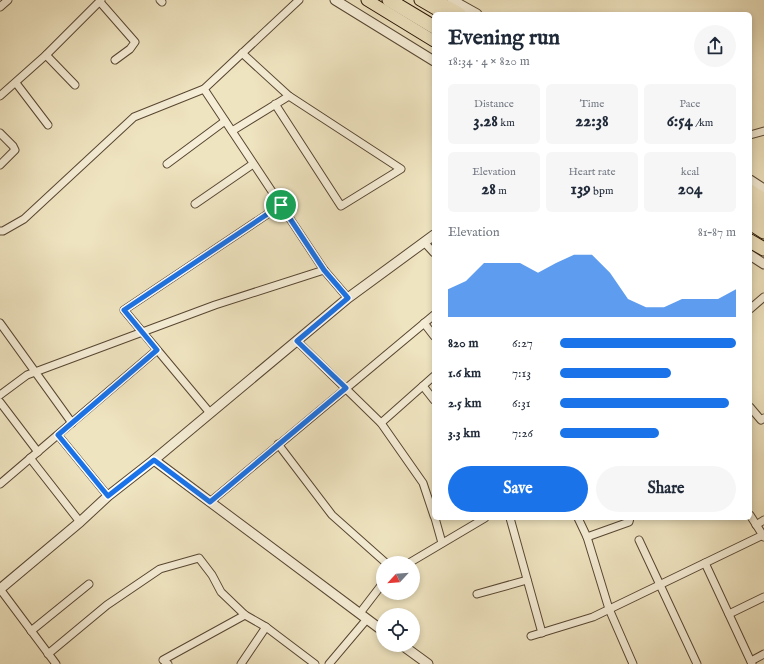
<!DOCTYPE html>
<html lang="en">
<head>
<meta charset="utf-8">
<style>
  body { margin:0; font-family:"IM FELL English",serif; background:#f6f6f7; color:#1f2937; height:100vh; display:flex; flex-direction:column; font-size:15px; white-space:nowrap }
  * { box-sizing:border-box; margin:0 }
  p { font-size:13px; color:#747a83 }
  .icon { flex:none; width:22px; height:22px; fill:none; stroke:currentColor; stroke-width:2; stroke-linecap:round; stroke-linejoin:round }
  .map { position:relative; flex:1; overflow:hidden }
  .drawer { position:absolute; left:432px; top:12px; width:320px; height:508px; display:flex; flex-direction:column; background:#fff; border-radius:6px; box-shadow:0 2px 6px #0003 }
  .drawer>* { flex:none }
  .needle { width:26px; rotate:244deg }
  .buttons { position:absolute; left:376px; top:556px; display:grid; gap:8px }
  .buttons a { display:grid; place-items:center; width:44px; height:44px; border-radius:50%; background:#fff; box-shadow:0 2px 6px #0003; font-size:20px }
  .pin { position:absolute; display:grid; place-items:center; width:34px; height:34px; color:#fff; margin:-17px; border:2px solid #fff; border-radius:50%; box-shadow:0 1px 4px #0007 }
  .round { display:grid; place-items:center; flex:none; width:42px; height:42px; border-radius:21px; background:#f6f6f7 }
  .head { display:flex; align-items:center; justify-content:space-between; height:68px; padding:0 16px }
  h1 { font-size:22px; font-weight:800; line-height:30px }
  .metrics { display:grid; grid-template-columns:repeat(3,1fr); gap:6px; height:68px; padding:4px 16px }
  .metrics div { display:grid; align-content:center; border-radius:6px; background:#f6f6f7; text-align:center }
  .metrics b { font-size:17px; font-weight:800 }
  .metrics small { font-size:11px; font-weight:400 }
  .metrics p { font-size:11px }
  .chart { height:112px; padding:8px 16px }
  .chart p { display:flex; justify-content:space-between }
  .chart svg { width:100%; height:72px; margin-top:4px; fill:#1a73e8; opacity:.7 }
  .cta { display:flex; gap:8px; margin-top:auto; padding:8px 16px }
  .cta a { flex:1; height:46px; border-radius:24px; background:#1a73e8; color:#fff; font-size:16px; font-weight:800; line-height:46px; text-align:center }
  .cta a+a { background:#f6f6f7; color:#1f2937 }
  ul { padding:0 16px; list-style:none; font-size:13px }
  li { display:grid; grid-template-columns:64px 48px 1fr; align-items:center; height:30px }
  li i { height:10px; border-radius:5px; background:#1a73e8 }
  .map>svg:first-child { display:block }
</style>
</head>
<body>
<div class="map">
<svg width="764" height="664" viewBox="0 0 764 664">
  <rect width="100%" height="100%" fill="#efe4c0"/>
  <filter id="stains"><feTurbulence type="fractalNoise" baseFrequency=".005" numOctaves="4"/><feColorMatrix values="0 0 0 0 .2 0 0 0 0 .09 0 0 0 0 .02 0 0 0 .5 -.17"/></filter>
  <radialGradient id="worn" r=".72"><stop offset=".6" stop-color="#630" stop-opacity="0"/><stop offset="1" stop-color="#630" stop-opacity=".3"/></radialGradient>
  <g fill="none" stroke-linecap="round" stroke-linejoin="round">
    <defs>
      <g id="minor">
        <polyline points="160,0 162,2"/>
        <polyline points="299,0 204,89 324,270 348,298"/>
        <polyline points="100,2 135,42 130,49 115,60"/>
        <polyline points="0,7 8,0"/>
        <polyline points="242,53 289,96"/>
        <polyline points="46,55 75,85"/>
        <polyline points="16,83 48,125"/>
        <polyline points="0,96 46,55 101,0"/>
        <polyline points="232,131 289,96 401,169 341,206 275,104"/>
        <polyline points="0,133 13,146 15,150 0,165"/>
        <polyline points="750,135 764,131"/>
        <polyline points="167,164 225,121"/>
        <polyline points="195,204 253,164"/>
        <polyline points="0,231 3,231 24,219 134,117 204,89"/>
        <polyline points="424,242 434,253"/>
        <polyline points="750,309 764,297"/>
        <polyline points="0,323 72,423"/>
        <polyline points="424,323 434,336"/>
        <polyline points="297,341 381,423 423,483 434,516"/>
        <polyline points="423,386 434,400"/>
        <polyline points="0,395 27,375 215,305 324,270"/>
        <polyline points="0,402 38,452"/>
        <polyline points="750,407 761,420 764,418"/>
        <polyline points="210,413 124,310 281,205"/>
        <polyline points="381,423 434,376"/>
        <polyline points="58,435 108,496"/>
        <polyline points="278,444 332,515 386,563"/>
        <polyline points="30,458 80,522"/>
        <polyline points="0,484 157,350"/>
        <polyline points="210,502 434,315"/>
        <polyline points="750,515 764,537"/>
        <polyline points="435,518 442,543"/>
        <polyline points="510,518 542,633"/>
        <polyline points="578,518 587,537 609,609 633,664"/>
        <polyline points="756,525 764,520"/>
        <polyline points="587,537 629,522 630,518"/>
        <polyline points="639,540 697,664"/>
        <polyline points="409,563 485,518"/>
        <polyline points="705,563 752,664"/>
        <polyline points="0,589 56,664"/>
        <polyline points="477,594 527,580"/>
        <polyline points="360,613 383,583"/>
        <polyline points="729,614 764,597"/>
        <polyline points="31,631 89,584"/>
        <polyline points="531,636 593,617 763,535"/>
        <polyline points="48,654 107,605 160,569 199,558 212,575 221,592 245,615 266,627 315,664"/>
        <polyline points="751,661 764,654"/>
        <polyline points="168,664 163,660 245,615"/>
        <polyline points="241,664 266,627"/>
        <polyline points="329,664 367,619"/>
      </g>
      <g id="tertiary">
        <polyline points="335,0 434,61"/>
        <polyline points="452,0 477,14"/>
        <polyline points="750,180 764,189"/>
        <polyline points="750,255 764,264"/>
        <polyline points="154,460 383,631"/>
        <polyline points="0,589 80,522 108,496 154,460 348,298 434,235"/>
        <polyline points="402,645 428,664"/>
      </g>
      <g id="primary">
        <polyline points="367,0 434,41"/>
        <polyline points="420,0 444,14"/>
        <polyline points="750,203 764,212"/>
      </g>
      <g id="motorway">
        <polyline points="389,0 434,27"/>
        <polyline points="434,0 459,14"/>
        <polyline points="750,191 764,200"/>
        <polyline points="750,212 764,220"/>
        <polyline points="750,223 764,232"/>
        <polyline points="750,241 764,249"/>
      </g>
    </defs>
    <use href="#minor" stroke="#584632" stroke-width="9"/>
    <use href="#tertiary" stroke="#584632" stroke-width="11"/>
    <use href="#primary" stroke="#261202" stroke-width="13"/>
    <use href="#motorway" stroke="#261202" stroke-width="15"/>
    <use href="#minor" stroke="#f5edd6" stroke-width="7"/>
    <use href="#tertiary" stroke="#f5edd6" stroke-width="9"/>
    <use href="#primary" stroke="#efe4c0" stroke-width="11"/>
    <use href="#motorway" stroke="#efe4c0" stroke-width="13"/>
  </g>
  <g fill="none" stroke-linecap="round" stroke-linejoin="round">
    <defs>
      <polygon id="route" points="281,205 324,270 348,298 297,341 346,388 210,502 154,460 108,496 58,435 157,350 124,310"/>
    </defs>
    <use href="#route" stroke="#fff" stroke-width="8"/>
    <use href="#route" stroke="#1a73e8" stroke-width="5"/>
  </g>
  <rect width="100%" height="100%" filter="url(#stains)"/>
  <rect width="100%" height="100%" fill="url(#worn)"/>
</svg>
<div class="buttons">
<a><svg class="needle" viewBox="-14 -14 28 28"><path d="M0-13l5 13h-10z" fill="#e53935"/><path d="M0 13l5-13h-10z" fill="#747a83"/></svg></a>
<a><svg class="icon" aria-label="locate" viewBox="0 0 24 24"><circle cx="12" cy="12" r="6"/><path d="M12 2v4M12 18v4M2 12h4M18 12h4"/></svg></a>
</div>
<div class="pin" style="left:281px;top:205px;background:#1e9e55"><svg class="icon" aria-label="arrive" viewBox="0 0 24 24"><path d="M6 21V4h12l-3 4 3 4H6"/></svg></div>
<section class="drawer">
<div class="head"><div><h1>Evening run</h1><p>18:34 · 4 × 820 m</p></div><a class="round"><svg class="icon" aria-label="share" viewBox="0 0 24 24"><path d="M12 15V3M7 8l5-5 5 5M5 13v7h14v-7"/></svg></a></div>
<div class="metrics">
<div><p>Distance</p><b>3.28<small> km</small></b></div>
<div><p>Time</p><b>22:38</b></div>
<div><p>Pace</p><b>6:54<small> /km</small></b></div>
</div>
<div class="metrics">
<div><p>Elevation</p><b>28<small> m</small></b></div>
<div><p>Heart rate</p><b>139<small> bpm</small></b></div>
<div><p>kcal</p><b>204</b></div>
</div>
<div class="chart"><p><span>Elevation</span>81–87 m</p>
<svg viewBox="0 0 160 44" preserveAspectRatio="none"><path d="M0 44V27L10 22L20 11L30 11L40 11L50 17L60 11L70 6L80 6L90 17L100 33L110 38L120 38L130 33L140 33L150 33L160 27V44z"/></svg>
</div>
<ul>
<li><b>820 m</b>6:27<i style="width:100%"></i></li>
<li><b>1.6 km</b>7:13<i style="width:63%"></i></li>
<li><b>2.5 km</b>6:31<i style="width:96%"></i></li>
<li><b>3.3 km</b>7:26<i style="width:56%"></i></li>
</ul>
<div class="cta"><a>Save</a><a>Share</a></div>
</section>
</div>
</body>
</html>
